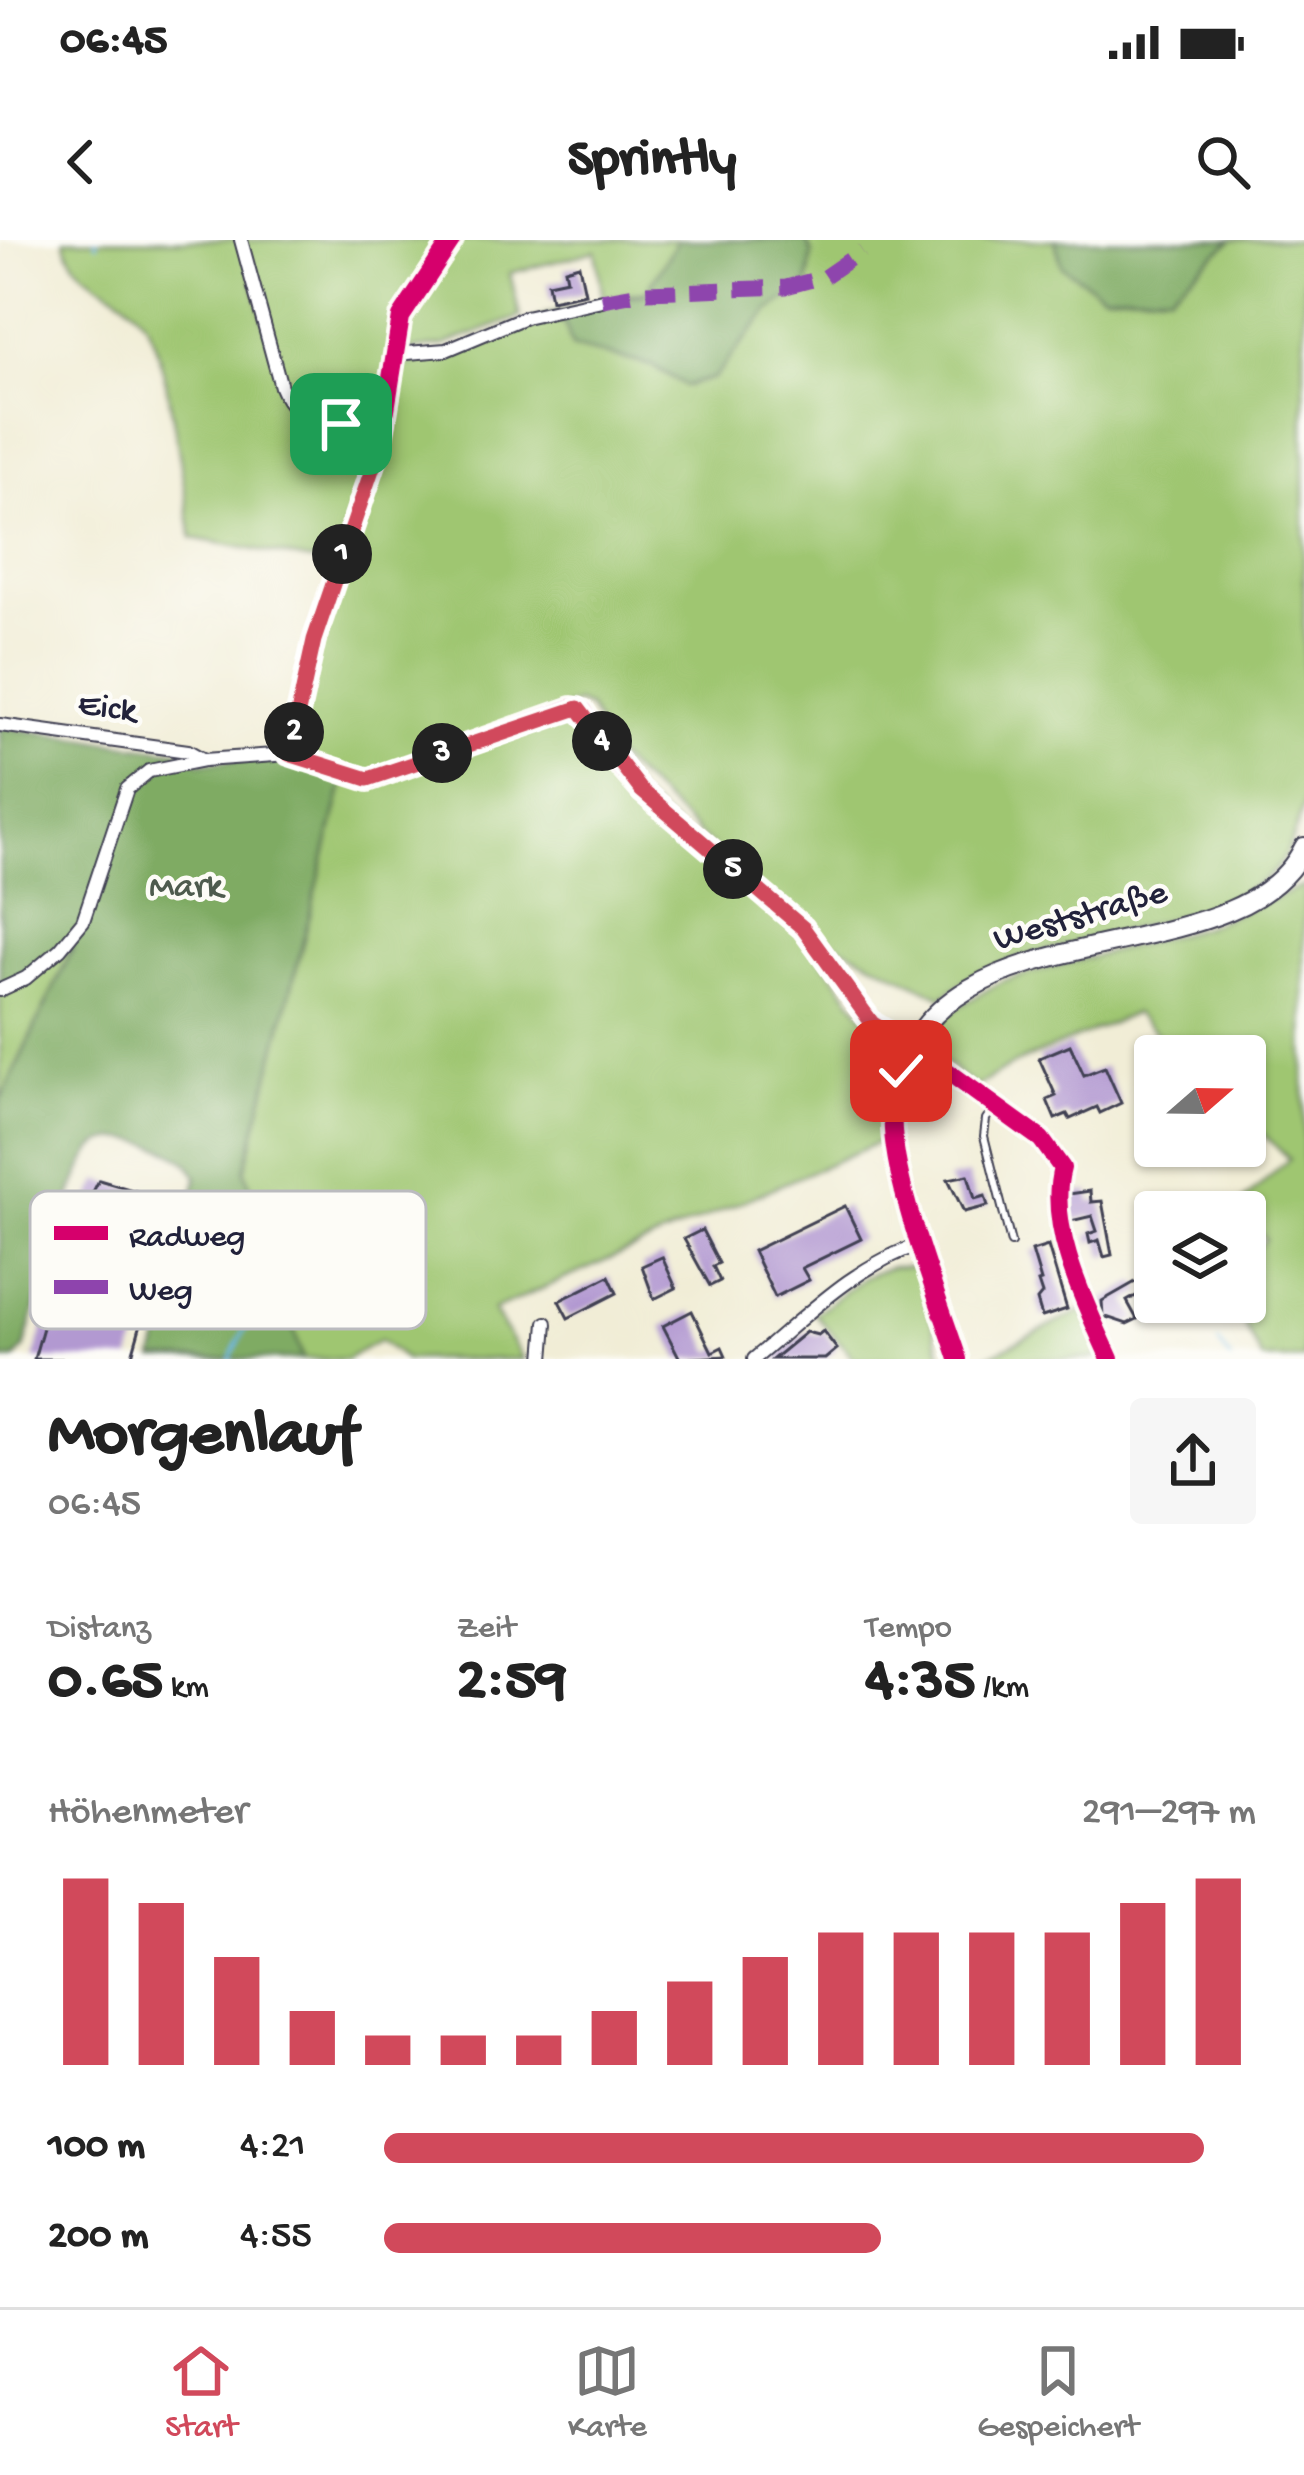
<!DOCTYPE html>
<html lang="de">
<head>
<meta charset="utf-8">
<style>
  body { margin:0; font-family:"Gochi Hand",sans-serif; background:#f6f6f6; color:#222; height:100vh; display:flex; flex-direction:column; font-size:45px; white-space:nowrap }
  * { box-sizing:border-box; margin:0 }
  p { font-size:39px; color:#767676 }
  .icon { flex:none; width:66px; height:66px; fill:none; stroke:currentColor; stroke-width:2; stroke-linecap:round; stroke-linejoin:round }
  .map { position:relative; height:1119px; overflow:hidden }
  .panel { display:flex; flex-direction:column; background:#fff; flex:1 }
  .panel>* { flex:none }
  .needle { width:78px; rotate:70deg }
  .fabs { position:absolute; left:1134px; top:795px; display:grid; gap:24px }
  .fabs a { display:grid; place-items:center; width:132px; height:132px; border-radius:12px; background:#fff; box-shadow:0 3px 9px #0004; font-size:60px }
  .pin { position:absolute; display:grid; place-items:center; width:102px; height:102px; color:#fff; margin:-51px; border-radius:24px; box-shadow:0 6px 18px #0006 }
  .km { position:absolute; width:60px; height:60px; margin:-30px; border-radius:50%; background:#222; color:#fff; font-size:33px; line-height:60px; text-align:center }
  .round { display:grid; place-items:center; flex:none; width:126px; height:126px; border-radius:12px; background:#f6f6f6 }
  .overview { display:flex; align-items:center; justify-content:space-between; height:204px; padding:0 48px }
  h1 { font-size:66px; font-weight:700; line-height:90px }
  .figures { display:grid; grid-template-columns:repeat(3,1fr); gap:18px; height:204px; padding:12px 48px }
  .figures div { display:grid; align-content:center }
  .figures b { font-size:60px; font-weight:700 }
  .figures small { font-size:33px; font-weight:400 }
  .figures p { font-size:33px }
  .chart { height:336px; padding:24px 48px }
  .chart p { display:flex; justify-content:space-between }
  .chart svg { width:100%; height:216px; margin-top:12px; stroke:#d1495b; stroke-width:6 }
  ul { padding:0 48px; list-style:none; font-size:39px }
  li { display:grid; grid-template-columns:192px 144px 1fr; align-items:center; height:90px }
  li i { height:30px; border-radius:15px; background:#d1495b }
  .status { display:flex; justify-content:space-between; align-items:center; height:84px; padding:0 60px; background:#fff; direction:ltr }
  .status svg { height:33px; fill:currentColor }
  header { display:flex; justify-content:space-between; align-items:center; height:156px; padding:0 48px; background:#fff; font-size:54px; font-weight:700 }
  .dock { display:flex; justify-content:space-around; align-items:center; height:168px; border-top:3px solid #e0e0e0; background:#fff; font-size:33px; color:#767676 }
  .dock a { display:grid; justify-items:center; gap:6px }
  .dock .active { color:#d1495b }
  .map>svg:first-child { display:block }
</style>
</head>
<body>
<div class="status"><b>06:45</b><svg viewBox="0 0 49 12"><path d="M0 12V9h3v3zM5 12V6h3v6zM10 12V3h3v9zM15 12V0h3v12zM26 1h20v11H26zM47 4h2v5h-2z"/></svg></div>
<header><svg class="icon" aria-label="back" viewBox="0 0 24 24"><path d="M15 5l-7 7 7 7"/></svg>Sprintly<svg class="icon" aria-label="search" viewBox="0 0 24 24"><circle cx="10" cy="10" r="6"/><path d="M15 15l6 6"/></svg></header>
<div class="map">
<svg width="1304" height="1119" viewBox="0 0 1304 1119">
  <rect width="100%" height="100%" fill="#fdfcf7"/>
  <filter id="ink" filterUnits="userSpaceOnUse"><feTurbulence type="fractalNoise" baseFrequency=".00833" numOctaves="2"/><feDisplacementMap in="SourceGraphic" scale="24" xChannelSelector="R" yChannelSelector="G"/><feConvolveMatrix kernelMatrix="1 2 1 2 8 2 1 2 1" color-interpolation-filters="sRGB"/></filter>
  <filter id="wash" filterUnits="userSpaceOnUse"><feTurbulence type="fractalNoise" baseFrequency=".004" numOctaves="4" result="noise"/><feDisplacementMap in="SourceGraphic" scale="48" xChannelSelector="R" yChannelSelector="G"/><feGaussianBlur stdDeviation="2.7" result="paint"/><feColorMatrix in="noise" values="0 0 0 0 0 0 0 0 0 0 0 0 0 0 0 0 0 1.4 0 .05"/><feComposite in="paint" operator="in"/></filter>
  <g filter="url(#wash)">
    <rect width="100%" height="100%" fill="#f1edd6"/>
    <g fill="#9fc671" stroke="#607456" stroke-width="3">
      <path d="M64,0H240L292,172C318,194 348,185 380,182L333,325L192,298C184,252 168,109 142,77C118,46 74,42 64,0Z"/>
      <polygon points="242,0 449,0 399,74 381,178 341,182 309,177 285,156"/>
      <polygon points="454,0 678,0 647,51 603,58 596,11 510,33 520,77 444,105 397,112 403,77"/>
      <path d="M805,0H1055L1062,26L1103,54L1170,53L1232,0H1304V563C1297,586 1291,611 1275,630C1234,676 1047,703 981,731C967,737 955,748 942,757L825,698L818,705L615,516L589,468L577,463L368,536L291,513L319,400L398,126L439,116L550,73L565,84L573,106L653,126L686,146L713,138L768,71L807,45L812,13Z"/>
      <path d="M576,471L641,557L800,690L871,785L907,810C888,835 880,867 886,899L493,1070L523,1119H405L380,1100L346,1119H303L245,931L345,536L368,543Z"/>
      <polygon points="1304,646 1304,1119 1262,1119 1233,1062 1245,1062 1245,1021 1266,999 1245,978 1245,972 1235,969 1289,919 1245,877 1245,816 1181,816 1135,773 1014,824 976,847 927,809 947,774 1002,741 1204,687"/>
      <polygon points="73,707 0,861 0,753 27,740"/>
      <polygon points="892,1027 913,1027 918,1031 943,1119 854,1119 815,1074 864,1037"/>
      <polygon points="1083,1070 1102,1115 1090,1119 982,1119"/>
    </g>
    <g fill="#7fab63" stroke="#50664f" stroke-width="3">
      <polygon points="678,0 805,0 812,13 807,45 768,71 714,138 686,146 653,126 572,106 565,84 550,73 646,53"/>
      <polygon points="1055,0 1232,0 1170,53 1103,54 1062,26"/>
      <path d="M0,487L181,512L200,523L289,516L345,536L245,931L303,1119H154L197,938C189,917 166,908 145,903C130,899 112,897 98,905C73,921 35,1073 24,1109L14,1119H0V861L73,708L60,706L27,734L0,747Z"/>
    </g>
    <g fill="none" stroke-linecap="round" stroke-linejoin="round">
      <g stroke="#6cb9e6" stroke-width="3">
        <polyline points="96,0 97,4"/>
        <polyline points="1186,1062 1207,1086"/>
        <polyline points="1218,1102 1231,1119"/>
        <path d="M231,1119C238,1099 252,1083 254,1063"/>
      </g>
    </g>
    <g id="blocks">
      <g fill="#b299d1">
        <polygon points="579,25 585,53 551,60 548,43 567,39 565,29"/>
        <polygon points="1070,805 1084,835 1105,827 1121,863 1100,873 1097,867 1070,879 1067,874 1055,879 1047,860 1056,856 1039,818"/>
        <polygon points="968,935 975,959 985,956 988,966 964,972 948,939"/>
        <polygon points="99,940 146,954 131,1005 145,1008 132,1054 148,1059 131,1119 34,1119 67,1003"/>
        <polygon points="1090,951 1091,962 1102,961 1112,1015 1104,1017 1099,1000 1090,1003 1088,994 1097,991 1092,976 1071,981 1069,954"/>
        <polygon points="845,966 861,999 802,1028 809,1040 775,1057 753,1011"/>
        <polygon points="702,990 719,1023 713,1026 720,1041 710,1046 684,999"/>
        <polygon points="1048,1006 1067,1069 1042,1077 1037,1060 1042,1054 1038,1042 1041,1041 1032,1011"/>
        <polygon points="662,1017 676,1048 654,1059 642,1026"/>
        <polygon points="609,1036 617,1053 568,1078 559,1061"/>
        <polygon points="1137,1041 1143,1052 1127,1061 1137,1079 1127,1084 1103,1076 1102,1061"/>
        <polygon points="692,1071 712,1112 722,1107 726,1116 680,1119 663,1086"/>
        <polygon points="823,1091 837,1109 825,1119 773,1119 806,1092 818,1095"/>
      </g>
    </g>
  </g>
  <g filter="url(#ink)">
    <use href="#blocks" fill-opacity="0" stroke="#414052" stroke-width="3"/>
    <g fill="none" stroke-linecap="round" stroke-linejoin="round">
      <defs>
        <polyline id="lane" points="993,869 986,879 984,896 1011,1003"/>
        <g id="street">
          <path d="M241,0L281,147C300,194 343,184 385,181"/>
          <polyline points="394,114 446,110 525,77 602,60"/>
          <polyline points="0,485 188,511 204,520"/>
          <polyline points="289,514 314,400 380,206 401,77 452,0"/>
          <path d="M0,750L26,738L60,709L83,681L127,549L149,531L204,520L289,514L368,540L578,468L642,551L803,688L872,783L922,813L1041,899L1062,928C1046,987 1086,1065 1110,1119"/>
          <polyline points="543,1119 546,1083"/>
          <path d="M754,1119C806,1076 855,1025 921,1004"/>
        </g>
        <path id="secondary" d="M958,1119C938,1057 888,933 893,871C910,654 1238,746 1304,607"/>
      </defs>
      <use href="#lane" stroke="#414052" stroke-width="10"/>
      <use href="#street" stroke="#414052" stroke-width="16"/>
      <use href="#secondary" stroke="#414052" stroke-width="22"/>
      <use href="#lane" stroke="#fff" stroke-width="6"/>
      <use href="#street" stroke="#fff" stroke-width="12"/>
      <use href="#secondary" stroke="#fff" stroke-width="18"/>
      <polyline stroke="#8e44ad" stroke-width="15" stroke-dasharray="30 15" stroke-linecap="butt" points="602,60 646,52 786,47 824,37 862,11"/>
      <defs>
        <g id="cycleway">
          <path d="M452,0L401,77L380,206L314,400L289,514L368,540L572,468L583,471L614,519L642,551L803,688L872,783L922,813L1041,899L1062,928C1046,987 1086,1065 1110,1119"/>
          <path d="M912,808C903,828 895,849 893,871C888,933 938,1057 958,1119"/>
        </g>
      </defs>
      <use href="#cycleway" stroke="#fdfcf7" stroke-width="26"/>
      <use href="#cycleway" stroke="#d6006c" stroke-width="18"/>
    </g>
  </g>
  <g fill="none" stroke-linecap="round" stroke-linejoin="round" filter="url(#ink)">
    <defs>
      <polyline id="route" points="341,184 385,181 380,206 314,400 289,514 368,539 578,468 641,550 803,688 872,783 912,808 901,831"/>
    </defs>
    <use href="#route" stroke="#fff" stroke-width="24"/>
    <use href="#route" stroke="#d1495b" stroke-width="15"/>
  </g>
  <g text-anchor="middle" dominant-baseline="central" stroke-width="9" stroke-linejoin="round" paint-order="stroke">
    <g font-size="36" fill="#22223b" stroke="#fdfcf7">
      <text transform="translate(107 470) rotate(8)">Eick</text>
      <text transform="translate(1081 678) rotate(-16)">Weststraße</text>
    </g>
    <g font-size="36" fill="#4e5b4e" stroke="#fdfcf7">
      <text x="186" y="648">Mark</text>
    </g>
  </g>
  <rect x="30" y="951" width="396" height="138" rx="18" fill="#fdfcf7" stroke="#bbbbbf" stroke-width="3"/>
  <rect x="54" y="986" width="54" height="14" fill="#d6006c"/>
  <rect x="54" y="1040" width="54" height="14" fill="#8e44ad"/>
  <g font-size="33" fill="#22223b">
    <text x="129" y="1005">Radweg</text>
    <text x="129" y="1059">Weg</text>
  </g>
</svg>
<div class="fabs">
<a><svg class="needle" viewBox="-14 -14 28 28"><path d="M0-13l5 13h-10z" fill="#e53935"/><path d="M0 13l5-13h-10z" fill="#767676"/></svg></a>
<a><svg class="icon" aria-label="layers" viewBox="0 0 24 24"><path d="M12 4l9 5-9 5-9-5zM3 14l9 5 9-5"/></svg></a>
</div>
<div class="pin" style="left:341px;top:184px;background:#1e9e55"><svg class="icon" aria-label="arrive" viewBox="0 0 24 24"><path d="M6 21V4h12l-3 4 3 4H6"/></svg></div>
<div class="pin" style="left:901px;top:831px;background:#d93025"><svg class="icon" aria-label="check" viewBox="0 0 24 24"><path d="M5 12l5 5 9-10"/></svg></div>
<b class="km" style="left:342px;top:314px">1</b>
<b class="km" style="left:294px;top:492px">2</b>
<b class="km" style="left:442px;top:513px">3</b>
<b class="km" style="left:602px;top:501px">4</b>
<b class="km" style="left:733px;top:629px">5</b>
</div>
<section class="panel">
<div class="overview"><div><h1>Morgenlauf</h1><p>06:45</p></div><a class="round"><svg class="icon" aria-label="share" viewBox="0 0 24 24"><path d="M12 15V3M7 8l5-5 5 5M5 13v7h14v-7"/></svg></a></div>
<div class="figures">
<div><p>Distanz</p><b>0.65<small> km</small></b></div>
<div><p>Zeit</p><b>2:59</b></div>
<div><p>Tempo</p><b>4:35<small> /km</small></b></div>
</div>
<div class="chart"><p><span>Höhenmeter</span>291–297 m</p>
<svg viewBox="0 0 160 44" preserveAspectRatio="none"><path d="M5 44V6M15 44V11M25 44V22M35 44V33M45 44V38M55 44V38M65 44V38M75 44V33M85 44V27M95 44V22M105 44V17M115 44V17M125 44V17M135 44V17M145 44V11M155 44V6"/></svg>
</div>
<ul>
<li><b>100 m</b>4:21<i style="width:94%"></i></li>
<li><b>200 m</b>4:55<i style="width:57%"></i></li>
</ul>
</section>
<nav class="dock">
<a class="active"><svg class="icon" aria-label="home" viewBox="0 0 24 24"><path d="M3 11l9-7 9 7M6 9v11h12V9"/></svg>Start</a>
<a><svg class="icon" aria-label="map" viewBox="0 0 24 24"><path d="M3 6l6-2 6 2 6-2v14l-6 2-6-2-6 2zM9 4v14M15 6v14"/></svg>Karte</a>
<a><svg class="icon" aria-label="saved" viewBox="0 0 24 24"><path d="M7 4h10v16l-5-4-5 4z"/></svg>Gespeichert</a>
</nav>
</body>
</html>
